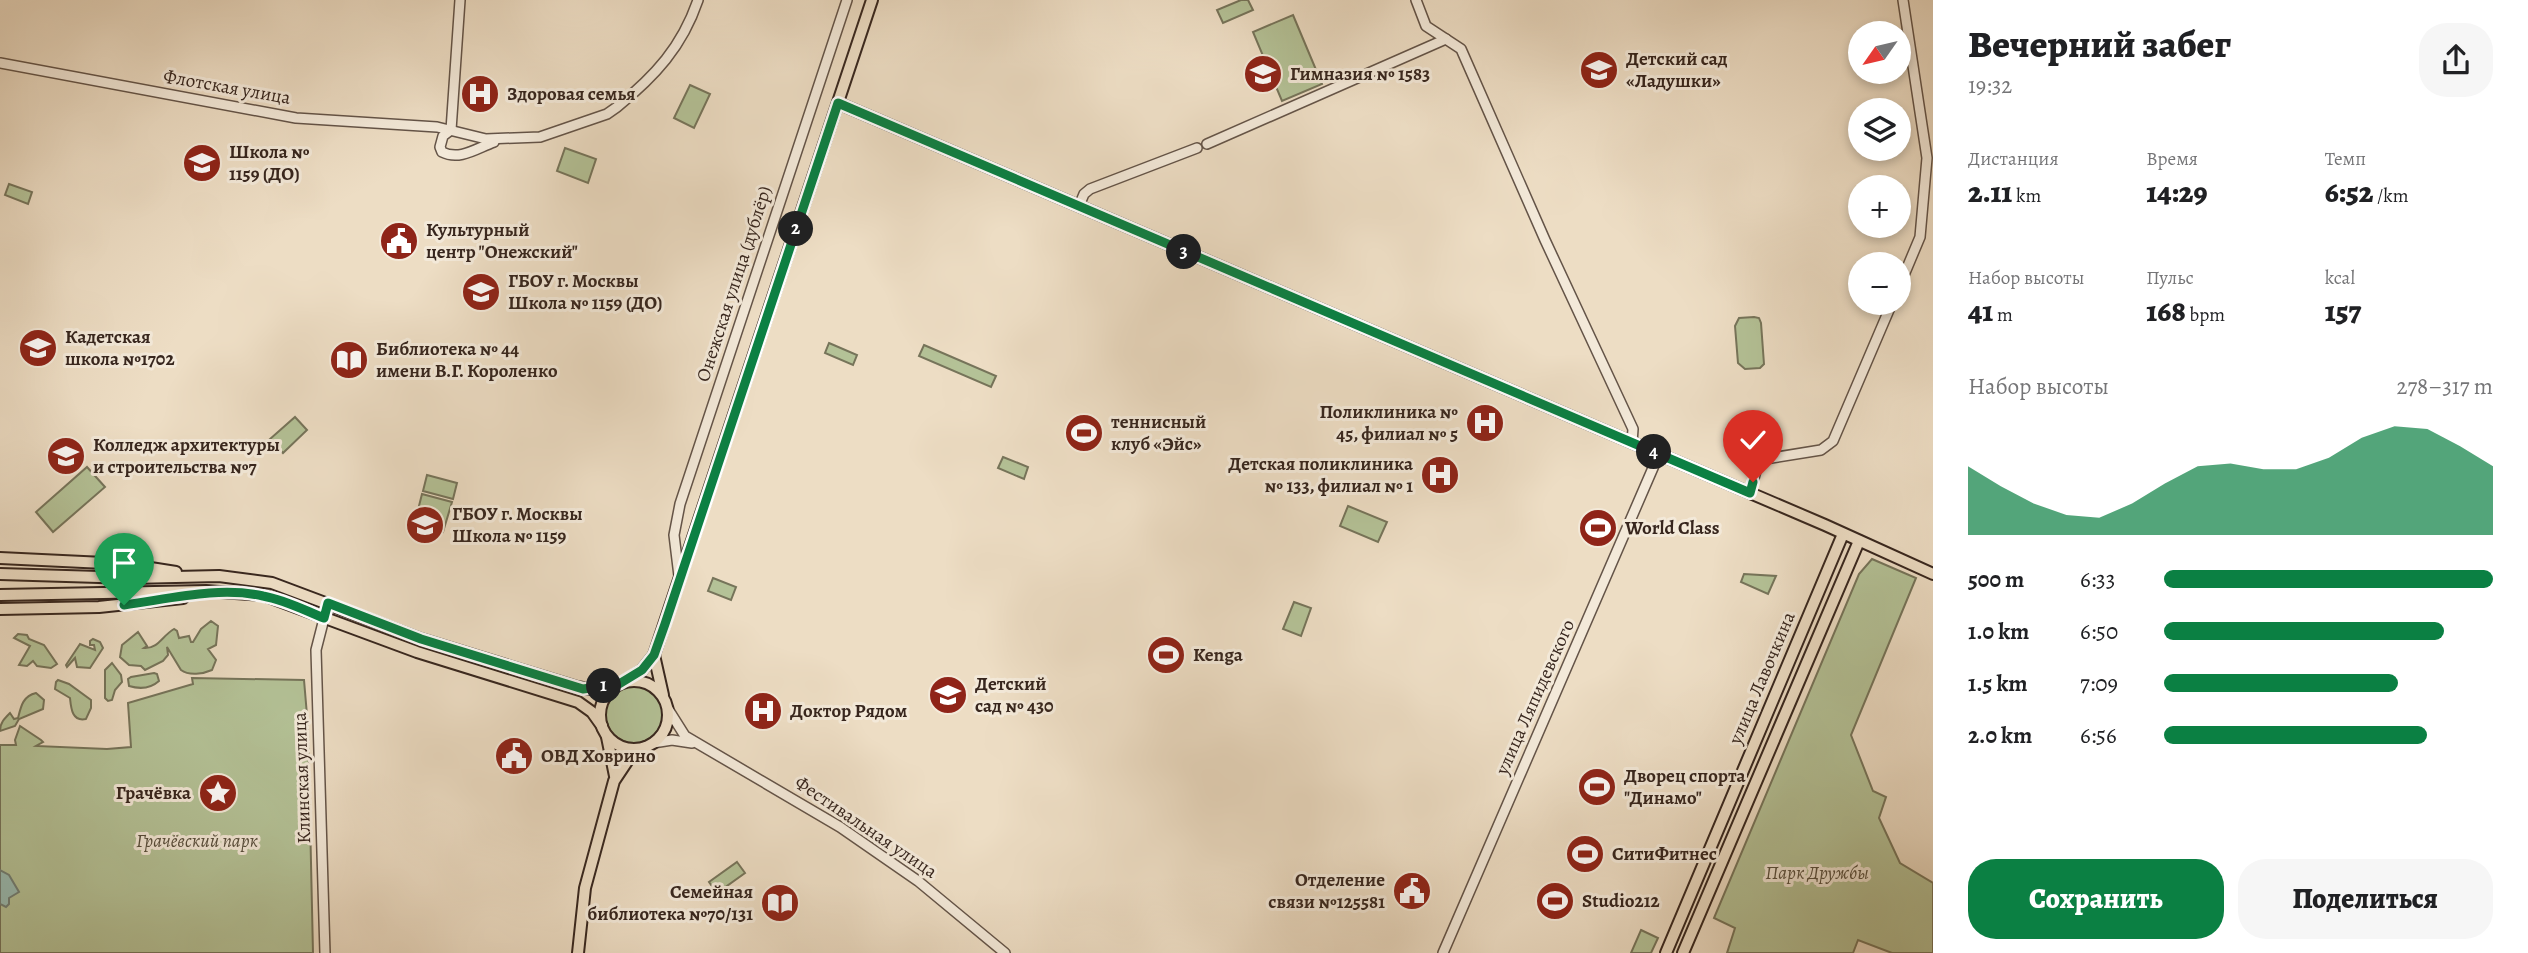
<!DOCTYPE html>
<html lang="ru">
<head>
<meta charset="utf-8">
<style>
  body { margin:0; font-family:Alegreya,serif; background:#f6f6f6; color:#202124; height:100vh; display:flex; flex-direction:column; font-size:26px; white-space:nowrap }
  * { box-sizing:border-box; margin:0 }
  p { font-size:23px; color:#757577 }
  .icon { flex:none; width:38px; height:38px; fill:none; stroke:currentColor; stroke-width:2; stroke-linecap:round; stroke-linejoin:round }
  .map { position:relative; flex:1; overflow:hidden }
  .side { display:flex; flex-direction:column; background:#fff; width:595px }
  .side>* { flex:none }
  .needle { width:46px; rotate:236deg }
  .fabs { position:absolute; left:1848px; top:21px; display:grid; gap:14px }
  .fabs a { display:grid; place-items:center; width:63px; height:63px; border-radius:50%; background:#fff; box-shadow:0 4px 10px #0003; font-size:35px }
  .pin { position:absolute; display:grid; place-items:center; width:60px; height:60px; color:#fff; margin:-72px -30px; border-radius:50% 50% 50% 0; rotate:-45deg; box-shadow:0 0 7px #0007 }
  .pin .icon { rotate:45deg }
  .km { position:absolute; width:35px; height:35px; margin:-18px; border-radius:50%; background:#222; color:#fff; font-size:19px; line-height:35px; text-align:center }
  .round { display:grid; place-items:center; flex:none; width:74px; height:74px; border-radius:28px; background:#f6f6f6 }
  .head { display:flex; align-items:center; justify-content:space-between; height:119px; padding:0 35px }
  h1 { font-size:38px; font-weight:800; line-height:52px }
  .figures { display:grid; grid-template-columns:repeat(3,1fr); gap:10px; height:119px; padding:7px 35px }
  .figures div { display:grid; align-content:center }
  .figures b { font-size:30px; font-weight:800 }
  .figures small { font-size:19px; font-weight:400 }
  .figures p { font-size:19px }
  .chart { height:196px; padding:14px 35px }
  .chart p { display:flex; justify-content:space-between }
  .chart svg { width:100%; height:126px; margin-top:7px; fill:#0b8043; opacity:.7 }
  .button { display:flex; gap:14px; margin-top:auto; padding:14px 35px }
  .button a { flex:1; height:80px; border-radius:28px; background:#0b8043; color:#fff; font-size:28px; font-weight:800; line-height:80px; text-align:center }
  .button a+a { background:#f6f6f6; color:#202124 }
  ul { padding:0 35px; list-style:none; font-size:23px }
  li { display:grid; grid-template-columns:112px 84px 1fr; align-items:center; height:52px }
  li i { height:18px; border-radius:9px; background:#0b8043 }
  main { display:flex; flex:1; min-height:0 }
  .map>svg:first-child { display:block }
</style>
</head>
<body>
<main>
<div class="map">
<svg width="1933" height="953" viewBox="0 0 1933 953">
  <rect width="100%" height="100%" fill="#edddc4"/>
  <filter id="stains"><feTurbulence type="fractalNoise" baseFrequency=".00286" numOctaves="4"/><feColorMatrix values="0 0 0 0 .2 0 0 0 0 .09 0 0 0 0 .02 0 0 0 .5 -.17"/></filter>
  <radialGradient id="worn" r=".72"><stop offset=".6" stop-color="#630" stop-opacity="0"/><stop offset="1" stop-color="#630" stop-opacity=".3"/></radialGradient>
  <g fill="#b4c297" stroke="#76745a" stroke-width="2">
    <polygon points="1241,0 1248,0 1253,10 1223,23 1217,10"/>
    <polygon points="1293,15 1322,84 1282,101 1253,32"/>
    <polygon points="690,85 710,94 694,128 674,118"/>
    <polygon points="565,148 596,159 588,183 557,171"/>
    <polygon points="9,184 32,192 28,204 5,195"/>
    <polygon points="1754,317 1759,318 1761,323 1764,364 1760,368 1745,369 1738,363 1735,326 1739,318"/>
    <polygon points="829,343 857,355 853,365 825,353"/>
    <polygon points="924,345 996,376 991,387 919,356"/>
    <polygon points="295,417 307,430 283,453 270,439"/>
    <polygon points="1003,457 1028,467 1024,479 998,468"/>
    <polygon points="87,467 105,487 53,532 36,512"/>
    <polygon points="427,475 457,483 453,499 423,491"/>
    <polygon points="422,494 452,502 443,532 425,527 429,514 418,510"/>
    <polygon points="1348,506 1387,522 1378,542 1340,526"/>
    <polygon points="1872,559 1916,578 1851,735 1873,791 1886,797 1879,818 1900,863 1933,883 1933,953 1892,953 1858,940 1853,953 1727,953 1735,928 1714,918 1859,574"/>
    <polygon points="1744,574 1776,576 1768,594 1741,582"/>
    <polygon points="713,578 736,587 731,600 708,591"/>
    <polygon points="1294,602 1311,608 1301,636 1283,629"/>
    <path d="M211,621L218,626L216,645L208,649L216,660L212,670C203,674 189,676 181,670L167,647L168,655L163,661L145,670L141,666L129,665L120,657L122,645L138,632L147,646L144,648C158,649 162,636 174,629L177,631L179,638L189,636L191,642H193L201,629Z"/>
    <polygon points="18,634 27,635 29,639 44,645 57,664 51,668 37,666 33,661 27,666 19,665 30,646 14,638"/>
    <polygon points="93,639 100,642 103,648 90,668 77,667 75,658 67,667 66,665 80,644 95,650 94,645 90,645 90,641"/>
    <polygon points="112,663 121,675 122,682 115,690 112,700 108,701 105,698 105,670"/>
    <path d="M154,673L157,674L159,681C150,689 139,689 129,686L128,679L131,677Z"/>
    <polygon points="192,678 304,680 308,727 313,953 0,953 0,745 16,745 15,740 20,726 41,740 43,742 36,746 107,749 131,747 128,703 193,684"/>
    <path d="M58,680L69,684L91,700V708L86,719C72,722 71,708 70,698L55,689L56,682Z"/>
    <circle cx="634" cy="714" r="29"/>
    <path d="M36,693L44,700L43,709L19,719L15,726L0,731C0,723 4,719 10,713L14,719L18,718C21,706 23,696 36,693Z"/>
    <polygon points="737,862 745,873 717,893 709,882"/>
    <polygon points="1641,930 1658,938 1651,953 1631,953"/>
  </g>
  <polygon fill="#99bcb3" stroke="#728077" stroke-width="2" points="0,870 9,875 19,892 9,898 9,904 6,907 0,904"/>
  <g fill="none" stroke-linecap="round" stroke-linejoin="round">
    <defs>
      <g id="minor">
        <polyline points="1416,0 1426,26 1461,49 1545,240 1633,429 1632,443"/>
        <path d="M0,63L296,118L437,127L486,139L540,137L607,114L617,107C655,76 682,47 698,0"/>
        <polyline points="451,130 460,0"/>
        <path d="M451,130L443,136L440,147L442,152C460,161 477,148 494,142"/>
        <polyline points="1207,144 1446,39"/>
        <polyline points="1079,206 1084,194 1090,189 1197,148"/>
        <polyline points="1899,287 1920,237 1927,158 1903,0"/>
        <polyline points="1750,493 1759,460 1821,450 1833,441 1892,303"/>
        <polyline points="679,576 674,535 680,504 847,0"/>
        <polyline points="668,709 685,736 840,827 918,881 1005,953"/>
        <polyline points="653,743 672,740 692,743"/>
        <polyline points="325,953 316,650 328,603"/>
        <polyline points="1443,953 1659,454"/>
      </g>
      <g id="major">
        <polyline points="838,103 1825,525 1933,574"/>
        <polyline points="0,558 125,564 176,572"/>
        <polyline points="0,574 132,578 219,576 272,583 421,639 577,687 588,689 619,684"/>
        <polyline points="0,595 206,591 263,595 417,652 578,702 592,712 602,726"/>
        <polyline points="0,609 99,607 183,598"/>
        <polyline points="654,655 663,695"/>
        <circle cx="634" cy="715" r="34"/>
        <polyline points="624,682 642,670 654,655 872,0"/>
        <polyline points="607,737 615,776"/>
        <polyline points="578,953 585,888 614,781 628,760 646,747"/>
        <polyline points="1666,953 1843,534"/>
        <polyline points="1683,953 1859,541"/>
      </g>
    </defs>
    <use href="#minor" stroke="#645448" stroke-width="12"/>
    <use href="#major" stroke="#37261e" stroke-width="14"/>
    <use href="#minor" stroke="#f3e9d9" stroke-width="9"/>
    <use href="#major" stroke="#edddc4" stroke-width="10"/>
  </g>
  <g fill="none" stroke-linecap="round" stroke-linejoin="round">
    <defs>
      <path id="route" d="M124,605C169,599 219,586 263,596C285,600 304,610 324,618L328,603L421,639L583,689L619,684L642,670L654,655L665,624L838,103L1750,493L1753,482"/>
    </defs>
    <use href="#route" stroke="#fff" stroke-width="14"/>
    <use href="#route" stroke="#0b8043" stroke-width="9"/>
  </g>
  <defs>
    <symbol id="school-disc" viewBox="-11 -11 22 22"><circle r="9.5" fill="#8f2418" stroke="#f3e9d9"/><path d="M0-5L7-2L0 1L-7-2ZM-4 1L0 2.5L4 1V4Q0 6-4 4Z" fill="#fff"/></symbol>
    <symbol id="hospital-disc" viewBox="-11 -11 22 22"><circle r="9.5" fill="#8f2418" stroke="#f3e9d9"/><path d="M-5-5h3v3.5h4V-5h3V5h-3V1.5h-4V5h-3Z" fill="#fff"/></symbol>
    <symbol id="civic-disc" viewBox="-11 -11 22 22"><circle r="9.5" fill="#8f2418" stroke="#f3e9d9"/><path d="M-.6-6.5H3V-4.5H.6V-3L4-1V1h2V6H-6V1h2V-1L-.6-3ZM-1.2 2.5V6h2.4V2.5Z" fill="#fff"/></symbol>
    <symbol id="library-disc" viewBox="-11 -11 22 22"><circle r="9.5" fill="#8f2418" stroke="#f3e9d9"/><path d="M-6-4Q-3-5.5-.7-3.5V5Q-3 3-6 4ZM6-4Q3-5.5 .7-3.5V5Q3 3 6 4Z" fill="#fff"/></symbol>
    <symbol id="stadium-disc" viewBox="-11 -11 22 22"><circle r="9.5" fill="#8f2418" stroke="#f3e9d9"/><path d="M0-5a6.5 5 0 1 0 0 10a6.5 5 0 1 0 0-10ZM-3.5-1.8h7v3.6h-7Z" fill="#fff"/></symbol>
    <symbol id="university-disc" viewBox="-11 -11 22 22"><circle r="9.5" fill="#8f2418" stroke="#f3e9d9"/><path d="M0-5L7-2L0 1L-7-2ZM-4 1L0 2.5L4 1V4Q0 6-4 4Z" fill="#fff"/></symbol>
    <symbol id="sight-disc" viewBox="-11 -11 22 22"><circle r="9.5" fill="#8f2418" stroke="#f3e9d9"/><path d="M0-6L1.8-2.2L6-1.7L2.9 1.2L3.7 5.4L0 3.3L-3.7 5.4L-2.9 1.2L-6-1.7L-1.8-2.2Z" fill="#fff"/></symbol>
  </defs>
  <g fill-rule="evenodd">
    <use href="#school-disc" x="1577" y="48" width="44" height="44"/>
    <use href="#school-disc" x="1241" y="52" width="44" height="44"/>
    <use href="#hospital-disc" x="458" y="72" width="44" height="44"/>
    <use href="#school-disc" x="180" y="141" width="44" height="44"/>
    <use href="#civic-disc" x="377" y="219" width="44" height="44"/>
    <use href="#school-disc" x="459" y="270" width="44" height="44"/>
    <use href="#school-disc" x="16" y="326" width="44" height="44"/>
    <use href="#library-disc" x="327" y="338" width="44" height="44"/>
    <use href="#hospital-disc" x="1463" y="401" width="44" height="44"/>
    <use href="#stadium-disc" x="1062" y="411" width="44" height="44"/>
    <use href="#university-disc" x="44" y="434" width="44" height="44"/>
    <use href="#hospital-disc" x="1418" y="453" width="44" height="44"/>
    <use href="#school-disc" x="403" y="503" width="44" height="44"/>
    <use href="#stadium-disc" x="1576" y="506" width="44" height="44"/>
    <use href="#stadium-disc" x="1144" y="633" width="44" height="44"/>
    <use href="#school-disc" x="926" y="673" width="44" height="44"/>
    <use href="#hospital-disc" x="741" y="689" width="44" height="44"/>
    <use href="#civic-disc" x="492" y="734" width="44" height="44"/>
    <use href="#stadium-disc" x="1575" y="765" width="44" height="44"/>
    <use href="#sight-disc" x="196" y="771" width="44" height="44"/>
    <use href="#stadium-disc" x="1563" y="832" width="44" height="44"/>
    <use href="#civic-disc" x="1390" y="869" width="44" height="44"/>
    <use href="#stadium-disc" x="1533" y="879" width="44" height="44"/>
    <use href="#library-disc" x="758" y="881" width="44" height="44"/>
  </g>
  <g text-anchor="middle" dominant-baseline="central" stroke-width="6" stroke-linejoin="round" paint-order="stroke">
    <g font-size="19" font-weight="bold" fill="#37261e" stroke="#f3e9d9" text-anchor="start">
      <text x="1626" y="59">Детский сад<tspan x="1626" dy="22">«Ладушки»</tspan></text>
      <text x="1290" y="74">Гимназия № 1583</text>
      <text x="507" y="94">Здоровая семья</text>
      <text x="229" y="152">Школа №<tspan x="229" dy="22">1159 (ДО)</tspan></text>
      <text x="426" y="230">Культурный<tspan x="426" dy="22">центр "Онежский"</tspan></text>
      <text x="508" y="281">ГБОУ г. Москвы<tspan x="508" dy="22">Школа № 1159 (ДО)</tspan></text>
      <text x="65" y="337">Кадетская<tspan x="65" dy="22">школа №1702</tspan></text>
      <text x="376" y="349">Библиотека № 44<tspan x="376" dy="22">имени В.Г. Короленко</tspan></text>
      <text x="1458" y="412" text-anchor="end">Поликлиника №<tspan x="1458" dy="22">45, филиал № 5</tspan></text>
      <text x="1111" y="422">теннисный<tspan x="1111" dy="22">клуб «Эйс»</tspan></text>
      <text x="93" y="445">Колледж архитектуры<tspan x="93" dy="22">и строительства №7</tspan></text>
      <text x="1413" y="464" text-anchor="end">Детская поликлиника<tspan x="1413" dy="22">№ 133, филиал № 1</tspan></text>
      <text x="452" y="514">ГБОУ г. Москвы<tspan x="452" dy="22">Школа № 1159</tspan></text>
      <text x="1625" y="528">World Class</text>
      <text x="1193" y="655">Kenga</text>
      <text x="975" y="684">Детский<tspan x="975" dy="22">сад № 430</tspan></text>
      <text x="790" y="711">Доктор Рядом</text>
      <text x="541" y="756">ОВД Ховрино</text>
      <text x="1624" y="776">Дворец спорта<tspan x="1624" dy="22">"Динамо"</tspan></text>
      <text x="191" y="793" text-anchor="end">Грачёвка</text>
      <text x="1612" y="854">СитиФитнес</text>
      <text x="1385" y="880" text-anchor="end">Отделение<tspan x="1385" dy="22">связи №125581</tspan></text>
      <text x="753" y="892" text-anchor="end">Семейная<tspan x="753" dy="22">библиотека №70/131</tspan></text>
      <text x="1582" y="901">Studio212</text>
    </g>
    <g font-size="19" fill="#37261e" stroke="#f3e9d9">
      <text transform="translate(227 87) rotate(10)">Флотская улица</text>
      <text transform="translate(734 284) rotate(-72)">Онежская улица (дублёр)</text>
      <text transform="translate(1762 678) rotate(-67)">улица Лавочкина</text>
      <text transform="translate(1535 697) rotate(-66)">улица Ляпидевского</text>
      <text transform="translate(302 778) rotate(-92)">Клинская улица</text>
      <text transform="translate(866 827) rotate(34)">Фестивальная улица</text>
    </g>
    <g font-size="19" font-style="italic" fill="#564d3c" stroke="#f3e9d9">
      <text x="197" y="841">Грачёвский парк</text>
      <text x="1817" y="873">Парк Дружбы</text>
    </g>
  </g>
  <rect width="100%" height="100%" filter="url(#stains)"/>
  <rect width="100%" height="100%" fill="url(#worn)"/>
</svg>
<div class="fabs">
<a><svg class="needle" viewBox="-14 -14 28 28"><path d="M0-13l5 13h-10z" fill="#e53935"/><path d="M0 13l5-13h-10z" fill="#757577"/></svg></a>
<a><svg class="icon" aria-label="layers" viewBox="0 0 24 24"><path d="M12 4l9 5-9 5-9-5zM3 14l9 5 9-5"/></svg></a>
<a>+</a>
<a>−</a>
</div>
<div class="pin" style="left:124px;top:605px;background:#1e9e55"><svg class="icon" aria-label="arrive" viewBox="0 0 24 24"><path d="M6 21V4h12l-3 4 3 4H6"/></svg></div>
<div class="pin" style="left:1753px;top:482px;background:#d93025"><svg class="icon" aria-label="check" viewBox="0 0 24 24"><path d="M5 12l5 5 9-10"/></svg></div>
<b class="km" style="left:604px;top:686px">1</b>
<b class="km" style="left:796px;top:229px">2</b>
<b class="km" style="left:1184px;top:252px">3</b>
<b class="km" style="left:1654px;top:452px">4</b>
</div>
<section class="side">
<div class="head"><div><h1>Вечерний забег</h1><p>19:32</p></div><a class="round"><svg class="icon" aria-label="share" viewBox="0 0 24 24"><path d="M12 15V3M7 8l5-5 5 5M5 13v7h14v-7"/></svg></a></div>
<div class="figures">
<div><p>Дистанция</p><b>2.11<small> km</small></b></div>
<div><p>Время</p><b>14:29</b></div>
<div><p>Темп</p><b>6:52<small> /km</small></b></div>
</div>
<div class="figures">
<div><p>Набор высоты</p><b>41<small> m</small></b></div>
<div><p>Пульс</p><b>168<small> bpm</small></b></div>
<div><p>kcal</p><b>157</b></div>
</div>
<div class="chart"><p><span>Набор высоты</span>278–317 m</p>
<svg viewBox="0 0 160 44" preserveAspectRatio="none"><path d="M0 44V20L10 27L20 33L30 37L40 38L50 33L60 26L70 20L80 19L90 21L100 21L110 17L120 10L130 6L140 7L150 13L160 20V44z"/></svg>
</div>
<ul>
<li><b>500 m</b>6:33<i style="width:100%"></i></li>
<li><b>1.0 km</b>6:50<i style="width:85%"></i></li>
<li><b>1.5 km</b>7:09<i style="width:71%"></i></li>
<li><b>2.0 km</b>6:56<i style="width:80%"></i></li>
</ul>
<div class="button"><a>Сохранить</a><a>Поделиться</a></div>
</section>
</main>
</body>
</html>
